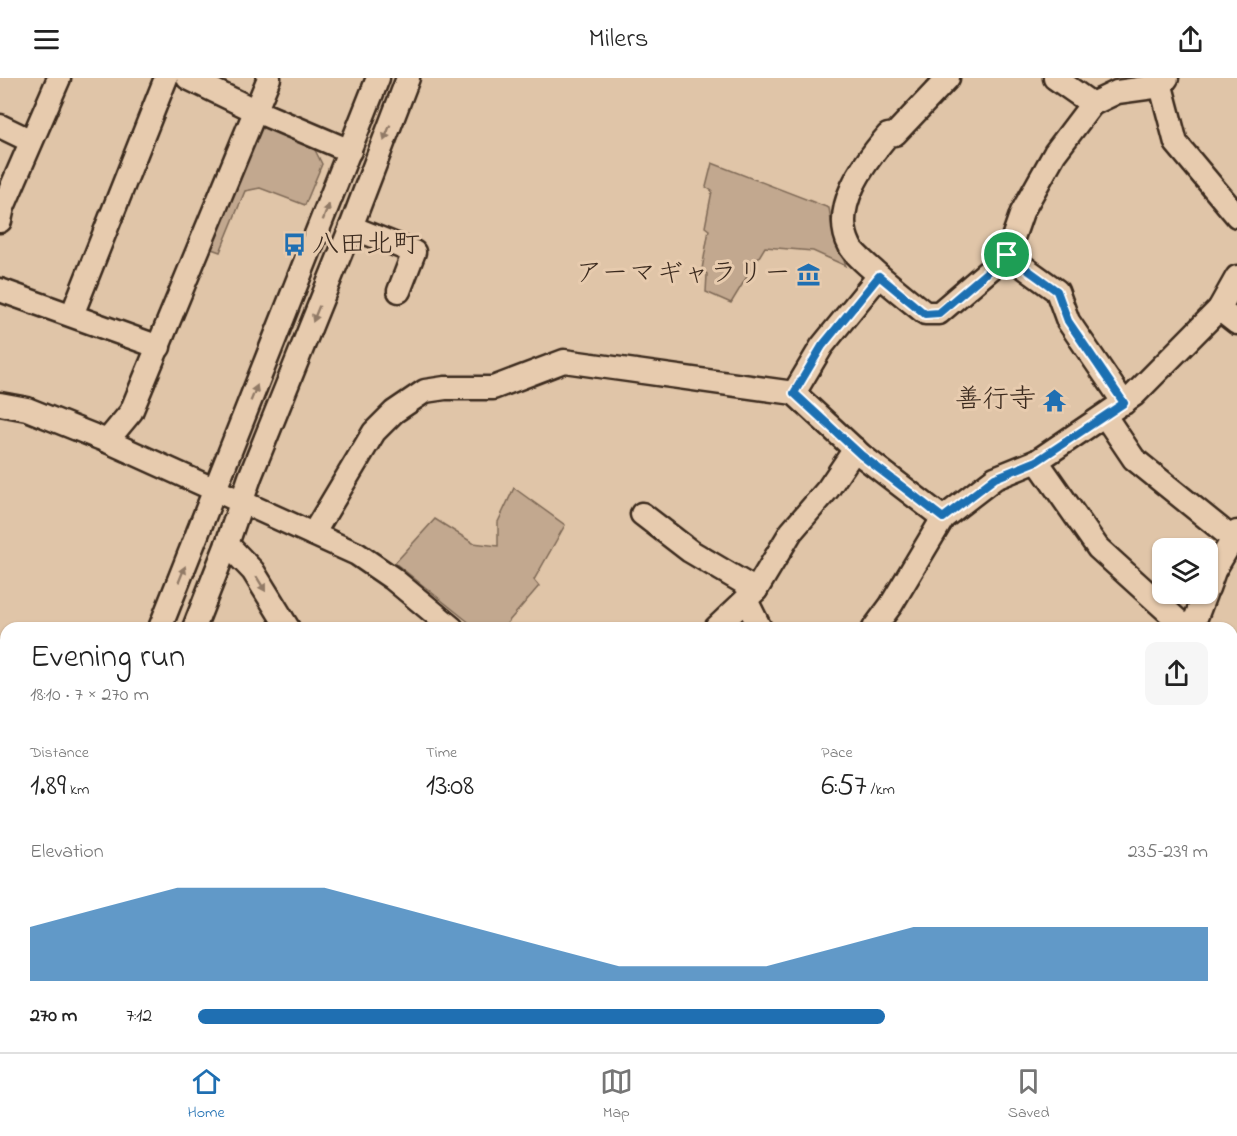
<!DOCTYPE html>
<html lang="en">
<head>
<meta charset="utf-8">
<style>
  body { margin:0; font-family:"Indie Flower","Klee One",sans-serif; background:#f6f6f6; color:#222; height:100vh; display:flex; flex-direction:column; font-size:22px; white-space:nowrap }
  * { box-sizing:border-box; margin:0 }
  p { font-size:20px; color:#767676 }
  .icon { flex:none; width:33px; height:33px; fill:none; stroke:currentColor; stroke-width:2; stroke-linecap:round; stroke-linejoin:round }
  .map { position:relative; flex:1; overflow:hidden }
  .panel { position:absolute; left:0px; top:544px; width:1238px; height:430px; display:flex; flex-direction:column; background:#fff; border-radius:18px 18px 0 0; box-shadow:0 2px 4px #0004 }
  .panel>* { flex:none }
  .fabs { position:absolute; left:1152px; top:460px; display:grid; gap:12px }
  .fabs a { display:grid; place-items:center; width:66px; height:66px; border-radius:12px; background:#fff; box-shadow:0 2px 4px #0004; font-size:30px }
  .pin { position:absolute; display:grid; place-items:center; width:51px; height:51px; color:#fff; margin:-26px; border:3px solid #fff; border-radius:50%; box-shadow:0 2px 6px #0007 }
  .round { display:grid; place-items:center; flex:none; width:63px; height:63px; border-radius:12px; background:#f6f6f6 }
  .overview { display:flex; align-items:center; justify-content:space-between; height:102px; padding:0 30px }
  h1 { font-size:33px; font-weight:600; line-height:45px }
  .metrics { display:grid; grid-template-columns:repeat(3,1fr); gap:9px; height:102px; padding:6px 30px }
  .metrics div { display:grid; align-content:center }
  .metrics b { font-size:30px; font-weight:600 }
  .metrics small { font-size:16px; font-weight:400 }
  .metrics p { font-size:16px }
  .chart { height:168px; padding:12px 30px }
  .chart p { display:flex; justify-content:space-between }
  .chart svg { width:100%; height:108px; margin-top:6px; fill:#1f6fb2; opacity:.7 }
  ul { padding:0 30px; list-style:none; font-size:20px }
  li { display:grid; grid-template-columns:96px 72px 1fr; align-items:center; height:45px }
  li i { height:15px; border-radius:8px; background:#1f6fb2 }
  header { display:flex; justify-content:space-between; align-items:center; height:78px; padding:0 30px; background:#fff; font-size:27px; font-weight:600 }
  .menu { display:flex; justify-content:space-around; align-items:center; height:84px; border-top:2px solid #e0e0e0; background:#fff; font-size:16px; color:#767676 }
  .menu a { display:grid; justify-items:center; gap:3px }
  .menu .current { color:#1f6fb2 }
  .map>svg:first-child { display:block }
</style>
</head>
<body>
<header><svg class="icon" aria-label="menu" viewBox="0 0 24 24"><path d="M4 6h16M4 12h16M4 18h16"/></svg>Milers<svg class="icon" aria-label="share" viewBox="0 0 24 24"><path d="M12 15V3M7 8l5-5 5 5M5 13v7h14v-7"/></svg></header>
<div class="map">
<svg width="1237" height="974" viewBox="0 0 1237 974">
  <rect width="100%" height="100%" fill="#e0c5a8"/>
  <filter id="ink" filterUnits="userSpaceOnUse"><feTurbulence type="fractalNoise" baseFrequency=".0167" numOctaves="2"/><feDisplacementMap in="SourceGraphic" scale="12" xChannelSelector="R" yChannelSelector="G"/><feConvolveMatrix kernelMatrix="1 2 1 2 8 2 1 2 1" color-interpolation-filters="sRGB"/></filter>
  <g filter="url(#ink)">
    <g fill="#c2a88f" stroke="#7e6956" stroke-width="1.5">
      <polygon points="263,48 314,70 322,86 305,127 260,110 245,113 220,174 206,169 255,50"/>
      <polygon points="712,85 829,130 833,155 846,188 813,173 765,169 731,225 706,214 707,196 702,191 709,152 705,149 712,113 706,109"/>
      <polygon points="514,410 565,447 534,502 539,508 503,550 476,550 395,485 435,441 473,465 498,468 498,444"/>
    </g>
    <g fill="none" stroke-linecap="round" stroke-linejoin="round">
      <defs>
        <g id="minor">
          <polyline points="188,0 256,33 350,73"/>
          <path d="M948,0L895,56L888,57C864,85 830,130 850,168C852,173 858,178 862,182C882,201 904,218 925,235H939L1007,177"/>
          <polyline points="1055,0 1092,26 1117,14 1161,8 1167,0"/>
          <polyline points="1161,8 1176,65 1237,138"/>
          <polyline points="1092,26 1055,75 1022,134 1007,177 1057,213 1068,243 1124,325"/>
          <polyline points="0,48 31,63"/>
          <polyline points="0,143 3,129 59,0"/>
          <polyline points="351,149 414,174 399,213"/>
          <polyline points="0,212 159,269"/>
          <polyline points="1219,231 1237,245"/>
          <polyline points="72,237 166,0"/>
          <polyline points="794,315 861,377 943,440"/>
          <polyline points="0,326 27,331 107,363 357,476 392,500 452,550"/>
          <polyline points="1105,338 1134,381 1233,461"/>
          <polyline points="107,363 131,334 269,0"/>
          <polyline points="1037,383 1098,470 1186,550"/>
          <polyline points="642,436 690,473 756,512"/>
          <polyline points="313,456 374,354 394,334 425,313 445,310 493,310 564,283 794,315 822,268 879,198"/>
          <polyline points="227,466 253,493 288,550"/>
          <polyline points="1208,510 1214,493 1237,454"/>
          <polyline points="746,522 760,550"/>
          <polyline points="160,550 378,0"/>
          <polyline points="194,550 227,466 250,399 351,149 408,0"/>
          <polyline points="716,550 756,512 791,454 828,411 855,371"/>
          <polyline points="874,550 891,527 943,440 995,400 1037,383 1134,317 1219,231 1237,199"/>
          <polyline points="1192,550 1205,516"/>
          <polyline points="1232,579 1237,582"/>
          <polyline points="1232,757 1237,748"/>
          <polyline points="0,921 6,908"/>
          <polyline points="163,969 164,969"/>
          <polyline points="454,969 459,974"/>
          <polyline points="647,969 660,974"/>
          <polyline points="762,969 763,974"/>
          <polyline points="939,969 946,974"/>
          <polyline points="5,974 8,969"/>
          <polyline points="427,974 432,969"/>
          <polyline points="570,974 574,969"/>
          <polyline points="698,974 700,969"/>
          <polyline points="825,974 830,969"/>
          <polyline points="1059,974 1062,969"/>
        </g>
      </defs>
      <use href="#minor" stroke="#3b2a1e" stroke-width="27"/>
      <use href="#minor" stroke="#e7cbae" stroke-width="22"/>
    </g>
    <defs><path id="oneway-solid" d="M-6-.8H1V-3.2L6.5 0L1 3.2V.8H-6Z" transform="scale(1.5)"/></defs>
    <g fill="#917a66">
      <use href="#oneway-solid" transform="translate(387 55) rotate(111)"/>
      <use href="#oneway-solid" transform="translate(326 134) rotate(-69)"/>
      <use href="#oneway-solid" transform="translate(316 236) rotate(112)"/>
      <use href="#oneway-solid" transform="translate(254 315) rotate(-68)"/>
      <use href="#oneway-solid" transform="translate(182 496) rotate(-68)"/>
      <use href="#oneway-solid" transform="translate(261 506) rotate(59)"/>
    </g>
  </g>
  <g fill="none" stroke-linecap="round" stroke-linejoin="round" filter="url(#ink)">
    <defs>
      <polygon id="route" points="1007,177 1057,213 1068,243 1124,325 1037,383 995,400 943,440 861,377 794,315 822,268 879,198 925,236 939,235"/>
    </defs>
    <use href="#route" stroke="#fff" stroke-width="12"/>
    <use href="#route" stroke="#1f6fb2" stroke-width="8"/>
  </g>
  <defs>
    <symbol id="bus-bare" viewBox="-9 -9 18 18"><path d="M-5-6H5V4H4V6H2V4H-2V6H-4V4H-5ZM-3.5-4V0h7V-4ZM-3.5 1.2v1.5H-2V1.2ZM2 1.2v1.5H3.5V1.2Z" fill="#1f6fb2" stroke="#e7cbae" stroke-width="2.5" paint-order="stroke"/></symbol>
    <symbol id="museum-bare" viewBox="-9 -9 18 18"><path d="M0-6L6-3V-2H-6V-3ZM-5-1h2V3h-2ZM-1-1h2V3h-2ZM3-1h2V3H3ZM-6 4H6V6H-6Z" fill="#1f6fb2" stroke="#e7cbae" stroke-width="2.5" paint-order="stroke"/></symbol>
    <symbol id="temple-bare" viewBox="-9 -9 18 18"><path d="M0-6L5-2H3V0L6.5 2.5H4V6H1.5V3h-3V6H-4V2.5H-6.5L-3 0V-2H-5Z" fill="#1f6fb2" stroke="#e7cbae" stroke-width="2.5" paint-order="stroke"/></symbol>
  </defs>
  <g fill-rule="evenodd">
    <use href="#bus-bare" x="278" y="150" width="33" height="33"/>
    <use href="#museum-bare" x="792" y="180" width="33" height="33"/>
    <use href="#temple-bare" x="1038" y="306" width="33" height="33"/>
  </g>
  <g text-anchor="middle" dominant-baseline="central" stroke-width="6" stroke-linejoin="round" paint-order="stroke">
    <g font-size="27" fill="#3b2a1e" stroke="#e7cbae" text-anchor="end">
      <text x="312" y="167" text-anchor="start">八田北町</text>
      <text x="791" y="196">アーマギャラリー</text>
      <text x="1036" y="322">善行寺</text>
    </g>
  </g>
</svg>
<div class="fabs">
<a><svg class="icon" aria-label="layers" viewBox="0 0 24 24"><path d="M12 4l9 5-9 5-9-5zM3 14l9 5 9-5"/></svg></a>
</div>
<div class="pin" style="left:1007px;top:177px;background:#1e9e55"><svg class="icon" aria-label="arrive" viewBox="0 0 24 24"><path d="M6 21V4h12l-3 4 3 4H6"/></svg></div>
<section class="panel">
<div class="overview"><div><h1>Evening run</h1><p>18:10 · 7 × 270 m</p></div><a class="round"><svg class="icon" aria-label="share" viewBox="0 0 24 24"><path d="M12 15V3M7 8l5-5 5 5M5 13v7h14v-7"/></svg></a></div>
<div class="metrics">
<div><p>Distance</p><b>1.89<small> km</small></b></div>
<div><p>Time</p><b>13:08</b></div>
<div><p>Pace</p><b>6:57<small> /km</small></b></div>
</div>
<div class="chart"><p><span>Elevation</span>235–239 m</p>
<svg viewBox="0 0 160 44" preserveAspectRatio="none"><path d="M0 44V22L10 14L20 6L30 6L40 6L50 14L60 22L70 30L80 38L90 38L100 38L110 30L120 22L130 22L140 22L150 22L160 22V44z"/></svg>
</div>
<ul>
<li><b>270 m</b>7:12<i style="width:68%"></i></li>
</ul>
</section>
</div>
<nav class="menu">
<a class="current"><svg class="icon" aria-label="home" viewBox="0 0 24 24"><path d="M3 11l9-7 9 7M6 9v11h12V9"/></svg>Home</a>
<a><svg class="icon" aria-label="map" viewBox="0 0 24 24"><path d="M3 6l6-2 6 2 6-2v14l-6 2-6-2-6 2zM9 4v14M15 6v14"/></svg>Map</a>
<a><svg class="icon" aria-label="saved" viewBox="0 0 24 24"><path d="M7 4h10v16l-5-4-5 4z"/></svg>Saved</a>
</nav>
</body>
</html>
